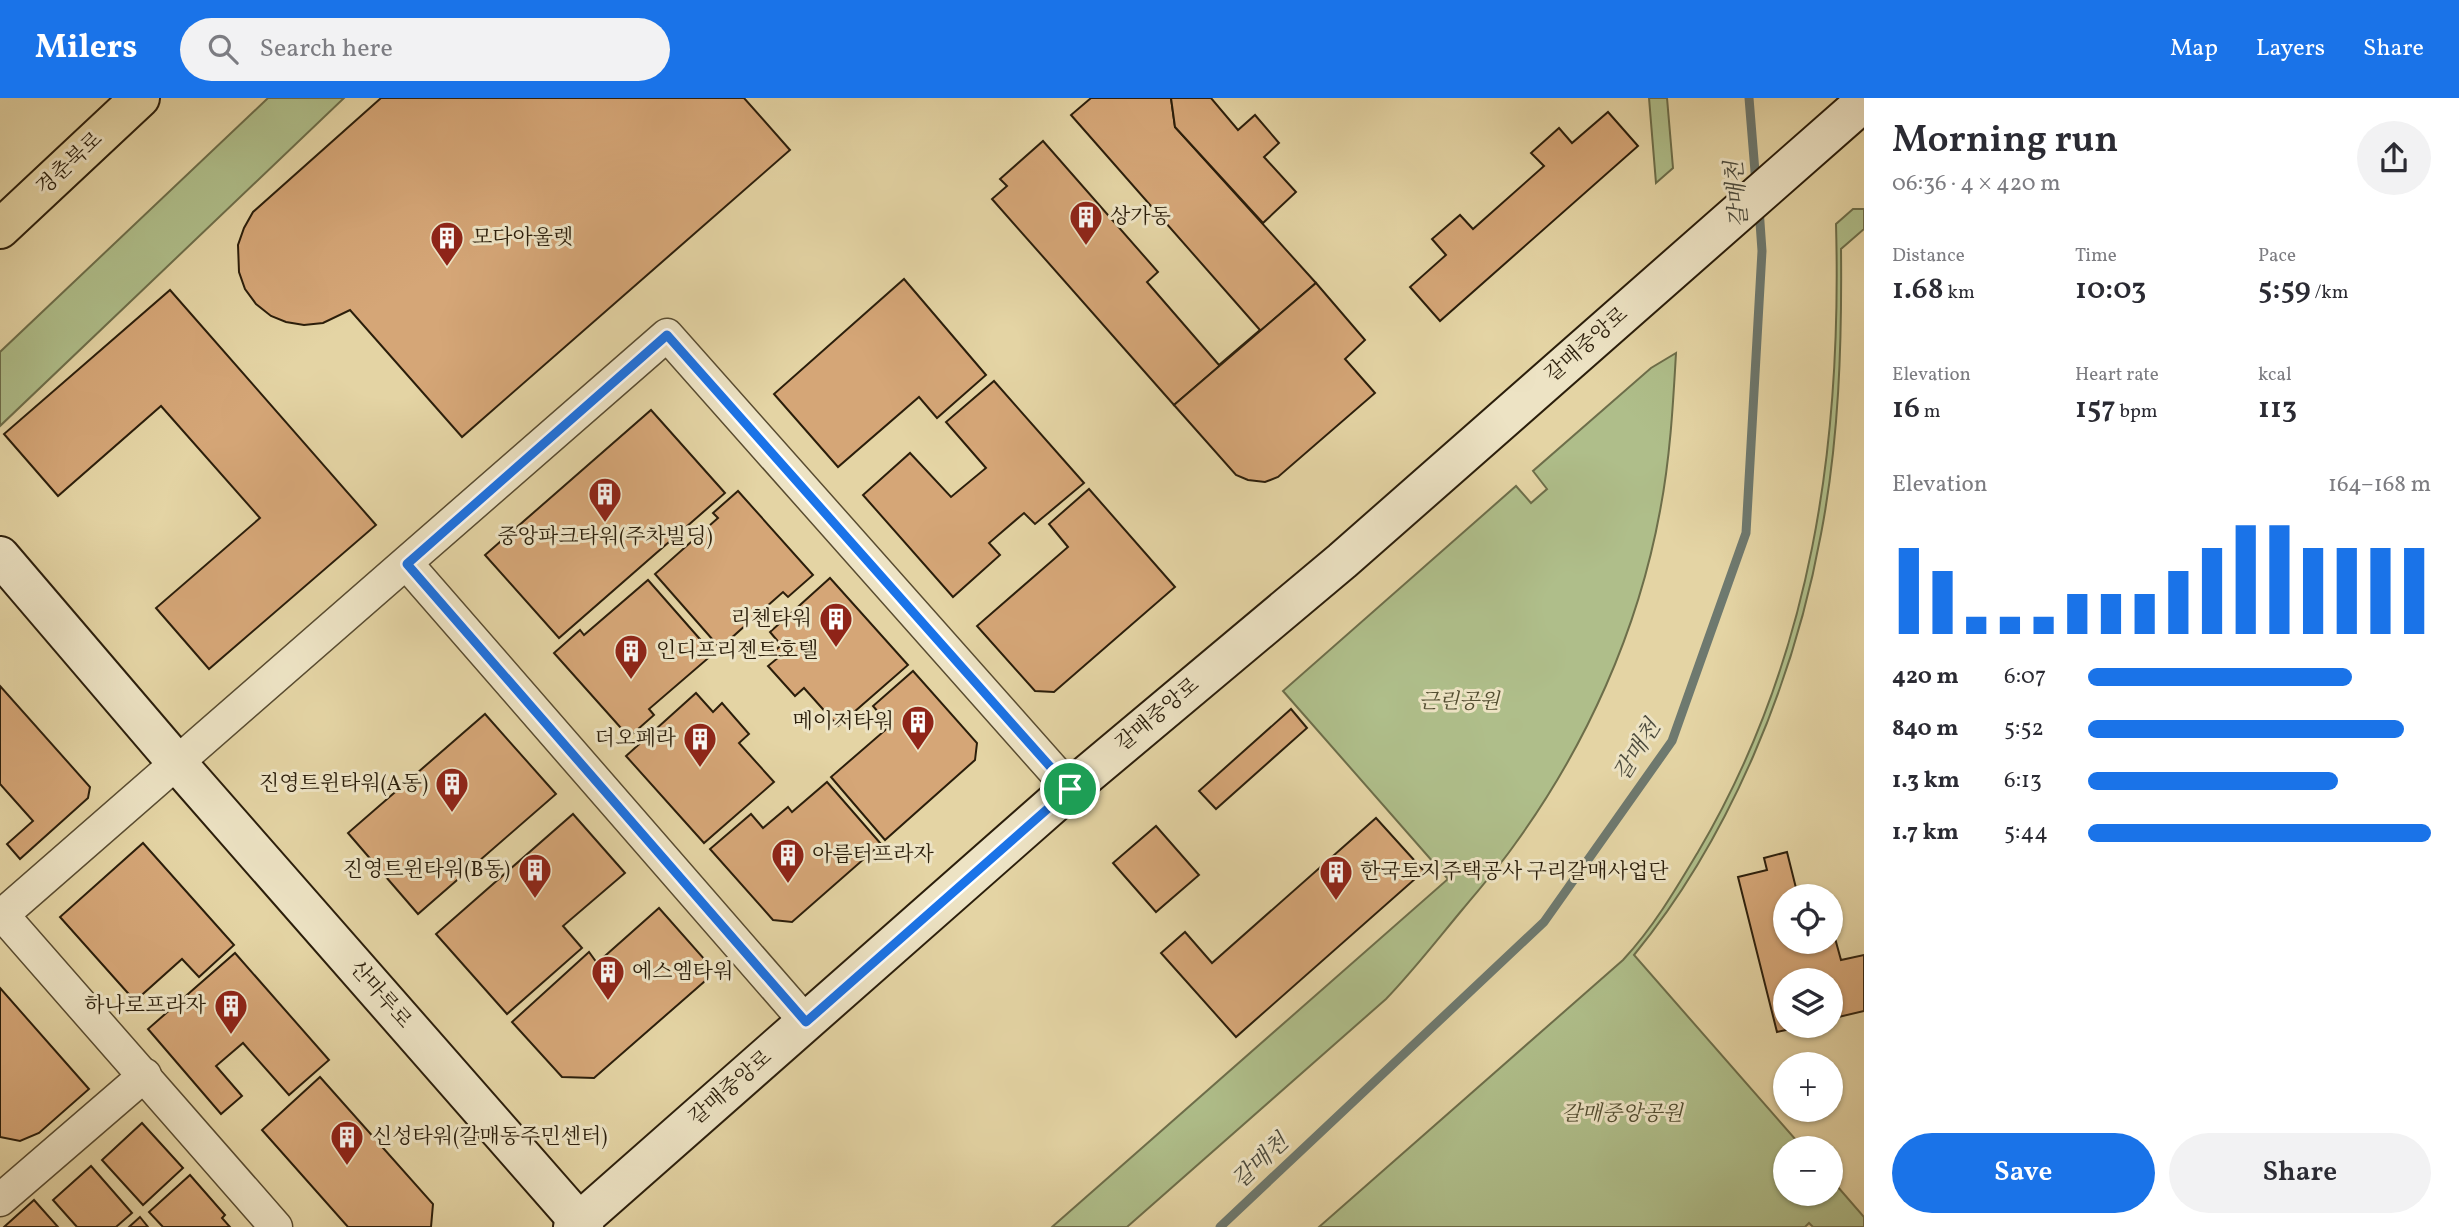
<!DOCTYPE html>
<html lang="en">
<head>
<meta charset="utf-8">
<style>
  body { margin:0; font-family:Vollkorn,"Noto Serif KR",serif; background:#f2f2f3; color:#2b2b33; height:100vh; display:flex; flex-direction:column; font-size:26px; white-space:nowrap }
  * { box-sizing:border-box; margin:0 }
  p { font-size:23px; color:#7c7c81 }
  .icon { flex:none; width:38px; height:38px; fill:none; stroke:currentColor; stroke-width:2; stroke-linecap:round; stroke-linejoin:round }
  .map { position:relative; flex:1; overflow:hidden }
  .drawer { display:flex; flex-direction:column; background:#fff; width:595px }
  .drawer>* { flex:none }
  .fabs { position:absolute; left:1773px; top:786px; display:grid; gap:14px }
  .fabs a { display:grid; place-items:center; width:70px; height:70px; border-radius:50%; background:#fff; box-shadow:0 2px 5px #0004; font-size:35px }
  .pin { position:absolute; display:grid; place-items:center; width:60px; height:60px; color:#fff; margin:-30px; border:4px solid #fff; border-radius:50%; box-shadow:0 2px 7px #0007 }
  .round { display:grid; place-items:center; flex:none; width:74px; height:74px; border-radius:37px; background:#f2f2f3 }
  .head { display:flex; align-items:center; justify-content:space-between; height:119px; padding:0 28px }
  h1 { font-size:38px; font-weight:600; line-height:52px }
  .metrics { display:grid; grid-template-columns:repeat(3,1fr); gap:10px; height:119px; padding:7px 28px }
  .metrics div { display:grid; align-content:center }
  .metrics b { font-size:30px; font-weight:600 }
  .metrics small { font-size:19px; font-weight:400 }
  .metrics p { font-size:19px }
  .chart { height:196px; padding:14px 28px }
  .chart p { display:flex; justify-content:space-between }
  .chart svg { width:100%; height:126px; margin-top:7px; stroke:#1a73e8; stroke-width:6 }
  .primary-button { display:flex; gap:14px; margin-top:auto; padding:14px 28px }
  .primary-button a { flex:1; height:80px; border-radius:42px; background:#1a73e8; color:#fff; font-size:28px; font-weight:600; line-height:80px; text-align:center }
  .primary-button a+a { background:#f2f2f3; color:#2b2b33 }
  ul { padding:0 28px; list-style:none; font-size:23px }
  li { display:grid; grid-template-columns:112px 84px 1fr; align-items:center; height:52px }
  li i { height:18px; border-radius:9px; background:#1a73e8 }
  header { display:flex; align-items:center; gap:42px; box-sizing:border-box; height:98px; padding:0 35px; background:#1a73e8; color:#fff }
  header strong { font-size:33px }
  nav { display:flex; gap:38px; margin-inline-start:auto; font-size:24px }
  .search { width:490px; height:63px; background:#f2f2f3; display:flex; align-items:center; gap:18px; box-sizing:border-box; padding:0 24px; border-radius:38px; color:#7c7c81; font-size:26px }
  main { display:flex; flex:1; min-height:0 }
  .map>svg:first-child { display:block }
</style>
</head>
<body>
<header>
<strong>Milers</strong>
<div class="search"><svg class="icon" aria-label="search" viewBox="0 0 24 24"><circle cx="10" cy="10" r="6"/><path d="M15 15l6 6"/></svg>Search here</div>
<nav><a>Map</a><a>Layers</a><a>Share</a></nav>
</header>
<main>
<div class="map">
<svg width="1864" height="1129" viewBox="0 0 1864 1129">
  <rect width="100%" height="100%" fill="#e4d4a4"/>
  <filter id="stains"><feTurbulence type="fractalNoise" baseFrequency=".00286" numOctaves="4"/><feColorMatrix values="0 0 0 0 .2 0 0 0 0 .09 0 0 0 0 .02 0 0 0 .5 -.17"/></filter>
  <radialGradient id="worn" r=".72"><stop offset=".6" stop-color="#630" stop-opacity="0"/><stop offset="1" stop-color="#630" stop-opacity=".3"/></radialGradient>
  <g fill="#afbe8a" stroke="#6d6e4a" stroke-width="2">
    <polygon points="268,0 344,0 0,328 0,254"/>
    <polygon points="1649,0 1667,0 1673,70 1656,85"/>
    <path d="M1853,111H1864V131L1841,151C1842,246 1839,342 1821,436C1794,583 1730,740 1634,857L1803,1050H1785V1096H1830L1831,1081L1864,1119V1129H1813L1809,1125L1805,1129H1319L1623,862C1653,830 1676,791 1698,754C1812,561 1842,346 1836,126Z"/>
    <path d="M1676,255C1673,308 1670,361 1660,413C1638,533 1586,648 1515,746C1499,769 1480,790 1462,812C1437,842 1413,873 1386,901L1127,1129H1052L1448,781L1283,593L1516,388L1531,405L1547,391L1533,373L1651,270Z"/>
  </g>
  <g fill="none" stroke-linecap="round" stroke-linejoin="round">
    <g stroke="#6e796f" stroke-width="9">
      <polyline points="1749,0 1756,86"/>
      <polyline points="1220,1129 1544,824 1672,643 1746,435 1762,153 1759,110"/>
    </g>
  </g>
  <g fill="#d5a677" stroke="#2b1e0b" stroke-width="2">
    <polygon points="381,0 744,0 790,52 462,339 350,212 323,225 304,227 286,224 271,218 256,206 245,191 239,174 238,147 244,130 253,114"/>
    <polygon points="1091,0 1171,0 1175,29 1316,185 1174,307 992,101 1007,88 1000,81 1043,43 1158,174 1147,184 1219,267 1260,232 1071,17"/>
    <polygon points="1171,0 1211,0 1238,32 1255,17 1279,45 1264,59 1296,94 1263,125 1175,29"/>
    <polygon points="1608,14 1638,48 1440,223 1410,189 1446,157 1432,141 1460,117 1473,131 1544,68 1531,55 1559,30 1572,45"/>
    <polygon points="904,181 986,277 937,320 919,299 838,369 774,296"/>
    <polygon points="1316,185 1365,242 1345,261 1375,295 1278,379 1265,384 1248,382 1236,377 1174,307"/>
    <polygon points="170,192 376,427 209,571 156,510 260,420 161,308 58,398 4,336"/>
    <polygon points="994,283 1084,385 1035,426 1024,415 989,445 1000,457 953,499 863,397 910,355 951,399 986,370 946,324"/>
    <polygon points="651,312 725,395 559,540 485,457"/>
    <polygon points="1089,391 1175,489 1054,594 1035,593 977,528 1068,449 1049,426"/>
    <polygon points="738,393 813,477 788,499 783,494 720,550 655,476 718,420 713,415"/>
    <polygon points="830,480 908,567 838,628 804,590 795,598 768,568 779,559 774,554 781,547 770,534"/>
    <polygon points="648,482 713,556 649,611 654,617 629,639 554,555 580,532 584,537"/>
    <polygon points="913,573 977,645 975,662 885,742 831,679 890,628 873,608"/>
    <polygon points="0,588 90,689 88,700 20,761 7,746 33,723 0,686"/>
    <polygon points="696,595 713,614 722,605 749,636 739,645 774,684 704,745 626,658"/>
    <polygon points="1291,611 1307,630 1216,711 1199,693"/>
    <polygon points="485,616 556,696 418,816 348,735"/>
    <polygon points="827,684 881,746 792,824 773,822 710,751 751,716 763,730 788,709 792,714"/>
    <polygon points="573,716 625,775 563,828 582,850 507,916 436,836"/>
    <polygon points="1376,720 1424,773 1236,939 1161,855 1185,834 1212,865"/>
    <polygon points="1156,728 1199,777 1156,814 1113,765"/>
    <polygon points="143,745 234,847 199,879 182,861 135,903 60,819"/>
    <polygon points="1787,754 1798,798 1785,798 1785,844 1830,844 1830,822 1841,862 1864,857 1864,913 1830,921 1830,882 1785,882 1785,928 1804,928 1777,934 1738,779 1767,772 1764,760"/>
    <polygon points="659,810 706,863 705,883 594,980 562,979 512,924 589,854 597,865"/>
    <polygon points="235,855 329,962 289,997 243,945 216,968 242,998 221,1016 148,931"/>
    <polygon points="0,890 89,991 39,1035 20,1043 0,1039"/>
    <polygon points="320,979 433,1106 431,1129 348,1129 262,1032"/>
    <polygon points="142,1025 183,1070 143,1107 102,1062"/>
    <polygon points="91,1068 132,1115 116,1129 77,1129 53,1102"/>
    <polygon points="190,1077 225,1117 222,1120 230,1129 163,1129 149,1114"/>
    <polygon points="34,1102 58,1129 4,1129"/>
    <polygon points="140,1119 148,1129 129,1129"/>
  </g>
  <g fill="none" stroke-linecap="round" stroke-linejoin="round">
    <defs>
      <g id="street">
        <polyline points="407,466 806,924"/>
        <polyline points="0,814 276,1129"/>
        <polyline points="0,819 667,237 1070,691"/>
        <polyline points="0,1102 145,977"/>
      </g>
      <g id="secondary">
        <polyline points="0,458 177,665 584,1129"/>
        <polyline points="573,1129 1070,691 1342,463 1864,4"/>
      </g>
      <polyline id="primary" points="0,131 140,0"/>
    </defs>
    <use href="#street" stroke="#594c31" stroke-width="35"/>
    <use href="#secondary" stroke="#2b1e0b" stroke-width="42"/>
    <use href="#primary" stroke="#2b1e0b" stroke-width="42"/>
    <use href="#street" stroke="#ede3c4" stroke-width="32"/>
    <use href="#secondary" stroke="#ede3c4" stroke-width="38"/>
    <use href="#primary" stroke="#e4d4a4" stroke-width="38"/>
  </g>
  <g fill="none" stroke-linecap="round" stroke-linejoin="round">
    <defs>
      <polygon id="route" points="667,237 1070,691 806,924 407,466"/>
    </defs>
    <use href="#route" stroke="#fff" stroke-width="14"/>
    <use href="#route" stroke="#1a73e8" stroke-width="9"/>
  </g>
  <defs>
    <symbol id="building-pin" viewBox="-11 -11 22 30"><path d="M0 17L-7.5 6A9.5 9.5 0 1 1 7.5 6Z" fill="#8f2418" stroke="#ede3c4"/><path d="M-4-6H4V6H1V3H-1V6H-4ZM-2.5-4.3h1.7v1.8h-1.7ZM.8-4.3h1.7v1.8H.8ZM-2.5-1h1.7V.8h-1.7ZM.8-1h1.7V.8H.8Z" fill="#fff"/></symbol>
  </defs>
  <g fill-rule="evenodd">
    <use href="#building-pin" x="1067" y="100" width="38" height="52"/>
    <use href="#building-pin" x="428" y="121" width="38" height="52"/>
    <use href="#building-pin" x="586" y="377" width="38" height="52"/>
    <use href="#building-pin" x="817" y="502" width="38" height="52"/>
    <use href="#building-pin" x="612" y="534" width="38" height="52"/>
    <use href="#building-pin" x="899" y="605" width="38" height="52"/>
    <use href="#building-pin" x="681" y="622" width="38" height="52"/>
    <use href="#building-pin" x="433" y="667" width="38" height="52"/>
    <use href="#building-pin" x="769" y="738" width="38" height="52"/>
    <use href="#building-pin" x="516" y="753" width="38" height="52"/>
    <use href="#building-pin" x="1317" y="755" width="38" height="52"/>
    <use href="#building-pin" x="589" y="855" width="38" height="52"/>
    <use href="#building-pin" x="212" y="889" width="38" height="52"/>
    <use href="#building-pin" x="328" y="1020" width="38" height="52"/>
  </g>
  <g text-anchor="middle" dominant-baseline="central" stroke-width="6" stroke-linejoin="round" paint-order="stroke">
    <g font-size="21" fill="#2b1e0b" stroke="#ede3c4">
      <text transform="translate(70 66) rotate(-43)">경춘북로</text>
      <text transform="translate(1587 247) rotate(-41)">갈매중앙로</text>
      <text transform="translate(1158 617) rotate(-40)">갈매중앙로</text>
      <text transform="translate(380 897) rotate(49)">산마루로</text>
      <text transform="translate(731 990) rotate(-41)">갈매중앙로</text>
    </g>
    <g font-size="21" fill="#2b1e0b" stroke="#ede3c4" text-anchor="start">
      <text x="1110" y="119">상가동</text>
      <text x="472" y="140">모다아울렛</text>
      <text x="605" y="439" text-anchor="middle">중앙파크타워(주차빌딩)</text>
      <text x="812" y="521" text-anchor="end">리첸타워</text>
      <text x="656" y="553">인디프리젠트호텔</text>
      <text x="894" y="624" text-anchor="end">메이저타워</text>
      <text x="676" y="641" text-anchor="end">더오페라</text>
      <text x="428" y="686" text-anchor="end">진영트윈타워(A동)</text>
      <text x="812" y="757">아름터프라자</text>
      <text x="510" y="772" text-anchor="end">진영트윈타워(B동)</text>
      <text x="1360" y="774">한국토지주택공사 구리갈매사업단</text>
      <text x="632" y="874">에스엠타워</text>
      <text x="206" y="908" text-anchor="end">하나로프라자</text>
      <text x="372" y="1039">신성타워(갈매동주민센터)</text>
    </g>
    <g font-size="21" font-style="italic" fill="#534e31" stroke="#ede3c4">
      <text x="1459" y="604">근린공원</text>
      <text x="1622" y="1016">갈매중앙공원</text>
    </g>
    <g font-size="23" font-style="italic" fill="#4c4b3d" stroke="#ede3c4">
      <text transform="translate(1738 96) rotate(-95)">갈매천</text>
      <text transform="translate(1638 653) rotate(-58)">갈매천</text>
      <text transform="translate(1261 1064) rotate(-43)">갈매천</text>
    </g>
  </g>
  <rect width="100%" height="100%" filter="url(#stains)"/>
  <rect width="100%" height="100%" fill="url(#worn)"/>
</svg>
<div class="fabs">
<a><svg class="icon" aria-label="locate" viewBox="0 0 24 24"><circle cx="12" cy="12" r="6"/><path d="M12 2v4M12 18v4M2 12h4M18 12h4"/></svg></a>
<a><svg class="icon" aria-label="layers" viewBox="0 0 24 24"><path d="M12 4l9 5-9 5-9-5zM3 14l9 5 9-5"/></svg></a>
<a>+</a>
<a>−</a>
</div>
<div class="pin" style="left:1070px;top:691px;background:#1e9e55"><svg class="icon" aria-label="arrive" viewBox="0 0 24 24"><path d="M6 21V4h12l-3 4 3 4H6"/></svg></div>
</div>
<section class="drawer">
<div class="head"><div><h1>Morning run</h1><p>06:36 · 4 × 420 m</p></div><a class="round"><svg class="icon" aria-label="share" viewBox="0 0 24 24"><path d="M12 15V3M7 8l5-5 5 5M5 13v7h14v-7"/></svg></a></div>
<div class="metrics">
<div><p>Distance</p><b>1.68<small> km</small></b></div>
<div><p>Time</p><b>10:03</b></div>
<div><p>Pace</p><b>5:59<small> /km</small></b></div>
</div>
<div class="metrics">
<div><p>Elevation</p><b>16<small> m</small></b></div>
<div><p>Heart rate</p><b>157<small> bpm</small></b></div>
<div><p>kcal</p><b>113</b></div>
</div>
<div class="chart"><p><span>Elevation</span>164–168 m</p>
<svg viewBox="0 0 160 44" preserveAspectRatio="none"><path d="M5 44V14M15 44V22M25 44V38M35 44V38M45 44V38M55 44V30M65 44V30M75 44V30M85 44V22M95 44V14M105 44V6M115 44V6M125 44V14M135 44V14M145 44V14M155 44V14"/></svg>
</div>
<ul>
<li><b>420 m</b>6:07<i style="width:77%"></i></li>
<li><b>840 m</b>5:52<i style="width:92%"></i></li>
<li><b>1.3 km</b>6:13<i style="width:73%"></i></li>
<li><b>1.7 km</b>5:44<i style="width:100%"></i></li>
</ul>
<div class="primary-button"><a>Save</a><a>Share</a></div>
</section>
</main>
</body>
</html>
